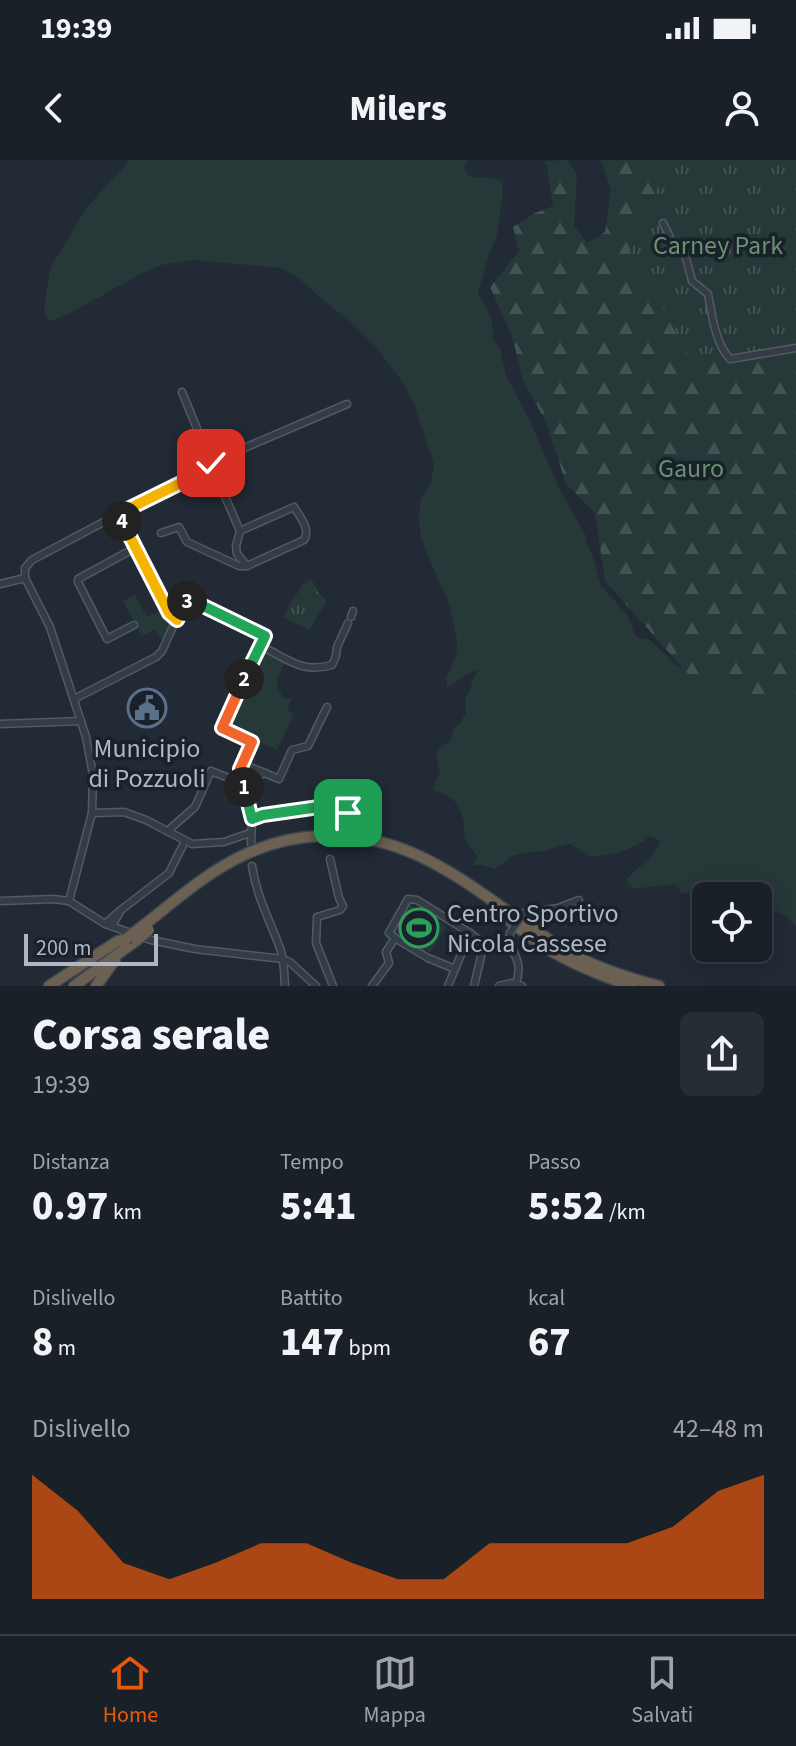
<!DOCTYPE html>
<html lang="it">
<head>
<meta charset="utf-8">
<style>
  body { margin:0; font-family:"Source Sans 3",sans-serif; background:#262d34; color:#f1f3f6; height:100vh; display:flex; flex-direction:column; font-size:30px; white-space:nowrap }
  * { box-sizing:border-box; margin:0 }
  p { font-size:26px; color:#9fa3a8 }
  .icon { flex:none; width:44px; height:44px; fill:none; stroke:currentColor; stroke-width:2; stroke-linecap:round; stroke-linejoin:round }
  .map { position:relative; height:826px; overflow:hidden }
  .details { display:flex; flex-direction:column; background:#192028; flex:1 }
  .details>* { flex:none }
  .controls { position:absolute; left:692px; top:722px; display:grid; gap:16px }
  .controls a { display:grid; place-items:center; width:80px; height:80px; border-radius:12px; background:#192028; box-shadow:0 4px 20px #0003,0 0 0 2px #373e45; font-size:40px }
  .scale { position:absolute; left:24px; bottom:20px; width:134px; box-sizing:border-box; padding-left:8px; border:4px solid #aeb7c2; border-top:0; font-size:22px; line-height:28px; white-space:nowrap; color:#aeb7c2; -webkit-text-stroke:6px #1a212a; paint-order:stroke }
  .pin { position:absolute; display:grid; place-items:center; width:68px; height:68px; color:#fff; margin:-34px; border-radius:16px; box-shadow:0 4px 12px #0006 }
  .km { position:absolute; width:40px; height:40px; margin:-20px; border-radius:50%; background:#222; color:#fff; font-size:22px; line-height:40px; text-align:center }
  .round { display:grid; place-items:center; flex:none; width:84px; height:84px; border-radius:12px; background:#262d34 }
  .head { display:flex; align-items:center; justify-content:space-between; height:136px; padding:0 32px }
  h1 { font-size:44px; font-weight:800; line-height:60px }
  .metrics { display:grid; grid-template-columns:repeat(3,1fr); gap:12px; height:136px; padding:8px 32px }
  .metrics div { display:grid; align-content:center }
  .metrics b { font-size:40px; font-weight:800 }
  .metrics small { font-size:22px; font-weight:400 }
  .metrics p { font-size:22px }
  .chart { height:224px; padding:16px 32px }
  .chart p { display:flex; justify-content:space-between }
  .chart svg { width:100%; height:144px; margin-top:8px; fill:#ea580c; opacity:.7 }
  .status { display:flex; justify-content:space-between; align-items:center; height:56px; padding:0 40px; background:#192028; direction:ltr }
  .status svg { height:22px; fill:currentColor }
  header { display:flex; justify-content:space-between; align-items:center; height:104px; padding:0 32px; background:#192028; font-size:36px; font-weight:800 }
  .tab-bar { display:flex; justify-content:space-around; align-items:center; height:112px; border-top:2px solid #373e45; background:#192028; font-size:22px; color:#9fa3a8 }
  .tab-bar a { display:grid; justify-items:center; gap:4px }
  .tab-bar .current { color:#ea580c }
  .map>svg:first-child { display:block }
</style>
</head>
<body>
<div class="status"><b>19:39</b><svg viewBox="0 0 49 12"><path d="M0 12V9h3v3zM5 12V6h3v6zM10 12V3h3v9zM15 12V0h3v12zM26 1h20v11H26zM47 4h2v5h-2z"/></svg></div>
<header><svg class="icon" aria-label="back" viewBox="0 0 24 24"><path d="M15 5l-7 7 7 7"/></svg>Milers<svg class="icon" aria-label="person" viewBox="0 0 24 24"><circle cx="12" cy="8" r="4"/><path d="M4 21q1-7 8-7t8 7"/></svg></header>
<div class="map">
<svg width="796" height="826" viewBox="0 0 796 826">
  <defs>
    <pattern id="forest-firs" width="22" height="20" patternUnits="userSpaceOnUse" patternTransform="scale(2)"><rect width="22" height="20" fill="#263838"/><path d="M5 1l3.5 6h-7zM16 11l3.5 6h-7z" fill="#435353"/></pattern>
    <pattern id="park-tufts" width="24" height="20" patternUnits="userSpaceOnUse" patternTransform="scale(2)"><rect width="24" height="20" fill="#263838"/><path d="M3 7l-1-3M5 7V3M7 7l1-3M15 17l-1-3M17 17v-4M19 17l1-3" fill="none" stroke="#435353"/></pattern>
  </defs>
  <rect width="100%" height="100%" fill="#212a35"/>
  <g fill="#263838">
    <path d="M130,0H467L464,8L470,17L494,18L502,22L503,33L497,76L487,100L478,133C487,149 495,162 493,180L500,188L506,215L530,261L559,328L586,376V381L593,397L601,426L628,455L635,475L640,478L650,480L675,504L690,512L796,538V766L784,755L758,744V736H727L703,728L693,733H682L675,724L633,729L626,720C637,706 654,700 660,681L650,676C632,691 611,695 589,697L571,684H566L545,691L523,693L512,696L495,709L481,705H474L477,696L464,678C466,664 462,642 446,635C442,633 437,632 433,630L434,624L440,615L436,595L441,586L451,581L453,570L460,563L466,553L465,538L471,529V524L477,511H472L447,528L446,517L451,508L457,490V480L450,446L426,392L420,371L419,360L420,340L430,326L434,305L413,242L403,223L376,187L353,164L318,136L301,120L282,108L193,100L161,105L137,116L76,150L52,161L48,160L44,150L50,108L87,47Z"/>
    <polygon points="135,435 147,457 166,448 175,460 166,480 160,478 155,469 142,476 123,441"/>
    <path d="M261,490L285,501C278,518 272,524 285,539L293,537L287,550L294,554L277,590L233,570L228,565Z"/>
    <polygon points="409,744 446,766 430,793 392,771"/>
  </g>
  <polygon fill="url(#forest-firs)" points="567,0 577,15 574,66 587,83 605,72 611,30 601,0 660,0 661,21 625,101 646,117 690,198 726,199 796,186 796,542 758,538 689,515 605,421 595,353 566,324 546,262 523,220 512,176 490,127 519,91 513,67 535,53 553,46 546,1"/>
  <g fill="url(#park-tufts)">
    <polygon points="660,0 796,0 796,186 726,199 690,199 646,117 625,101 661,21"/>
    <polygon points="311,419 316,427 316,430 327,441 309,470 283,457 291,441 300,430 299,427"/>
  </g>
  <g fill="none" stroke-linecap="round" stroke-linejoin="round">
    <defs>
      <g id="minor">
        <path d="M663,63L675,88L685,94L692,121L708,134C712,155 715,183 730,199L796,188"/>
        <polyline points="182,232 211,303"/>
        <path d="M213,314L219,323L240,371L236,386L237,394L247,406L304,380C311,369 300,357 294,347L240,371"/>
        <polyline points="213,314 242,289 347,244"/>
        <polyline points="118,354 169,453 177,460"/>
        <polyline points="161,373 179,367 187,382 239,406 247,406"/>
        <polyline points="25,418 50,467 86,577 93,615 92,653 69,741"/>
        <polyline points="25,418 25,408 32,400 160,332 201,313 211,303 226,303"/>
        <polyline points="0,424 25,418"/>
        <polyline points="351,457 353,451"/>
        <polyline points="134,465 107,479 78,422 78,419 135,388"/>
        <path d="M260,486C288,498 300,514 332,505L336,496L337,487L348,463"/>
        <polyline points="74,539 156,497 162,491 184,442 191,440 265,476 222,568 252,582 240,609 252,659 251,684"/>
        <polyline points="0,564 81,561"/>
        <polyline points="243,604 279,619 292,590 308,586 327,547"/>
        <polyline points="242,621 266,613"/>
        <polyline points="92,653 124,652 146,660 192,684 224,682 250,673"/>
        <polyline points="252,659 263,655 333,645 339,652 348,653 374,647"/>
        <polyline points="169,672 171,668 195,647 211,611 231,619 241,616"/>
        <polyline points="330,699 339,738 343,746 340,750 317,757 316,783 333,826"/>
        <path d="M252,706C257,737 267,754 278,783C284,796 284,811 285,826"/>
        <polyline points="0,741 53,739 69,741 105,764 151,780 195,789 283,799 291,803 316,826"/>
        <polyline points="121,750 169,713 185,681"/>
        <polyline points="524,753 558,748 579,740"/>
        <polyline points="105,764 121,750 112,766"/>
        <path d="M510,773C507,794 525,796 516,823"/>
        <polyline points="395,778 389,773 408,739 417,740 470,773 484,784 474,826"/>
        <polyline points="372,826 389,803 386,792 395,778 428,798 455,809"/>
        <polyline points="448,826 470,773"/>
        <polyline points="499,826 511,823 522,826"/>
      </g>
      <g id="highway">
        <path d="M511,762C520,768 528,776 537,782C565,801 599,815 632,826"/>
        <path d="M144,765C176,740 207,712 244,695C267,684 294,677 320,676C410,671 467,725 538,772C546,777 554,784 563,789C590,805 628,818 659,826"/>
        <polyline points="49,826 118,781 126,779"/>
        <polyline points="74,826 137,780"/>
        <polyline points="96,826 115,800"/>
      </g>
    </defs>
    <use href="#minor" stroke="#525a63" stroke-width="9"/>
    <use href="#highway" stroke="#3f4750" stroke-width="13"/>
    <use href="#minor" stroke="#343c45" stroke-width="6"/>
    <use href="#highway" stroke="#6b6052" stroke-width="10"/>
    <defs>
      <polyline id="minor-bridge" points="510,773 524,753"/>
      <g id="highway-bridge">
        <polyline points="126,779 144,765"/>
        <polyline points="137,780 149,770"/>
      </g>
    </defs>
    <use href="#minor-bridge" stroke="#525a63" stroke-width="9" stroke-linecap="butt"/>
    <use href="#highway-bridge" stroke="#3f4750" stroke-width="13" stroke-linecap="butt"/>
    <use href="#minor-bridge" stroke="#343c45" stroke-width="6"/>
    <use href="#highway-bridge" stroke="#6b6052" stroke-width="10"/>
  </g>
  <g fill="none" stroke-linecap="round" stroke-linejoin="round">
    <defs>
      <polyline id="split-1" points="244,627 252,659 263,655 333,645 339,652 348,653"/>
      <polyline id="split-2" points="244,627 240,609 252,582 222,568 244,519"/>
      <polyline id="split-3" points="187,441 191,440 265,476 244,519"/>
      <polyline id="split-4" points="122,361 169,453 177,460 187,441"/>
      <polyline id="split-5" points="122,361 118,354 201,313 211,303"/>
    </defs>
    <use href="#split-1" stroke="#fff" stroke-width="16"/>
    <use href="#split-2" stroke="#fff" stroke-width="16"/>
    <use href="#split-3" stroke="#fff" stroke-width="16"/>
    <use href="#split-4" stroke="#fff" stroke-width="16"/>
    <use href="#split-5" stroke="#fff" stroke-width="16"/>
    <use href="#split-1" stroke="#22a559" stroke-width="10"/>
    <use href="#split-2" stroke="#f0652b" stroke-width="10"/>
    <use href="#split-3" stroke="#22a559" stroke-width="10"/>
    <use href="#split-4" stroke="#f5b400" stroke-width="10"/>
    <use href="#split-5" stroke="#f5b400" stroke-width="10"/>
  </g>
  <defs>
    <symbol id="civic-ring" viewBox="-11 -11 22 22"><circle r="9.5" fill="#1a212a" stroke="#5c6f8a" stroke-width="1.5"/><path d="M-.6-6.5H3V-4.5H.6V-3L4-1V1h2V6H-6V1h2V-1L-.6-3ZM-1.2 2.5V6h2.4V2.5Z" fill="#5c6f8a"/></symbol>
    <symbol id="stadium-ring" viewBox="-11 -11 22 22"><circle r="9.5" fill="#1a212a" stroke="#2e9e5b" stroke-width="1.5"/><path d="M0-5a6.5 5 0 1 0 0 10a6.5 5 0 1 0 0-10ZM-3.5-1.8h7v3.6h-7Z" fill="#2e9e5b"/></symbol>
  </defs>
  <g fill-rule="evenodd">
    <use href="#civic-ring" x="125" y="526" width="44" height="44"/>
    <use href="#stadium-ring" x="397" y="746" width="44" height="44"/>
  </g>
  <g text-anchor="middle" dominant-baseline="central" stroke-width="7" stroke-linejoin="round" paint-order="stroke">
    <g font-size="26" fill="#689170" stroke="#1a212a">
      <text x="718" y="85">Carney Park</text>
      <text x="691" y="308">Gauro</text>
    </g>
    <g font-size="26" fill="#aeb7c2" stroke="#1a212a">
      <text x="147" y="588">Municipio<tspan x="147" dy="30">di Pozzuoli</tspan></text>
      <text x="447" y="753" text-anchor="start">Centro Sportivo<tspan x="447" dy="30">Nicola Cassese</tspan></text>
    </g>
  </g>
</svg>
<div class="controls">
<a><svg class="icon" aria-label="locate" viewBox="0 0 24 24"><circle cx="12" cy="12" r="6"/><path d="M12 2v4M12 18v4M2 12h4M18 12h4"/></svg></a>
</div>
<div class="scale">200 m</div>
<div class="pin" style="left:348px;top:653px;background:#1e9e55"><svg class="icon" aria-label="arrive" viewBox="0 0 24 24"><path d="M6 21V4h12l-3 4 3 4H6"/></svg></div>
<div class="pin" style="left:211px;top:303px;background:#d93025"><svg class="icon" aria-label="check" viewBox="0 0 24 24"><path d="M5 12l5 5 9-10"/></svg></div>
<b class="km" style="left:244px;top:627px">1</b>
<b class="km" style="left:244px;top:519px">2</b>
<b class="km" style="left:187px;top:441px">3</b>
<b class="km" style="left:122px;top:361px">4</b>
</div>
<section class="details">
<div class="head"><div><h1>Corsa serale</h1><p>19:39</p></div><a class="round"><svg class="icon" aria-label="share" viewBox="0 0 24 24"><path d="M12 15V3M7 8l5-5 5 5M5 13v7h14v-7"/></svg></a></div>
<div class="metrics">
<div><p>Distanza</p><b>0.97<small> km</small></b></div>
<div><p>Tempo</p><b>5:41</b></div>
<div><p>Passo</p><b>5:52<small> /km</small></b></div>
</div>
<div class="metrics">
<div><p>Dislivello</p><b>8<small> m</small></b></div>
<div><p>Battito</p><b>147<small> bpm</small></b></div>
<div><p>kcal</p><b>67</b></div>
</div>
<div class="chart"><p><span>Dislivello</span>42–48 m</p>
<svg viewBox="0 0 160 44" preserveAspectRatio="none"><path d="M0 44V6L10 17L20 33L30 38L40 33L50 27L60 27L70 33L80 38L90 38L100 27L110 27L120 27L130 27L140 22L150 11L160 6V44z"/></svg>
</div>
</section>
<nav class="tab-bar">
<a class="current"><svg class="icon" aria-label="home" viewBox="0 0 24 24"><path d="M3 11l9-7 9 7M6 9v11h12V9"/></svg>Home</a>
<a><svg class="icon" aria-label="map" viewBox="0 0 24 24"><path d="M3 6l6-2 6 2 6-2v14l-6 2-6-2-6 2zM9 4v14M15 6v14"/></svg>Mappa</a>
<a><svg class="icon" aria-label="saved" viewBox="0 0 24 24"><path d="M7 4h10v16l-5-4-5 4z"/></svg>Salvati</a>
</nav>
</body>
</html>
